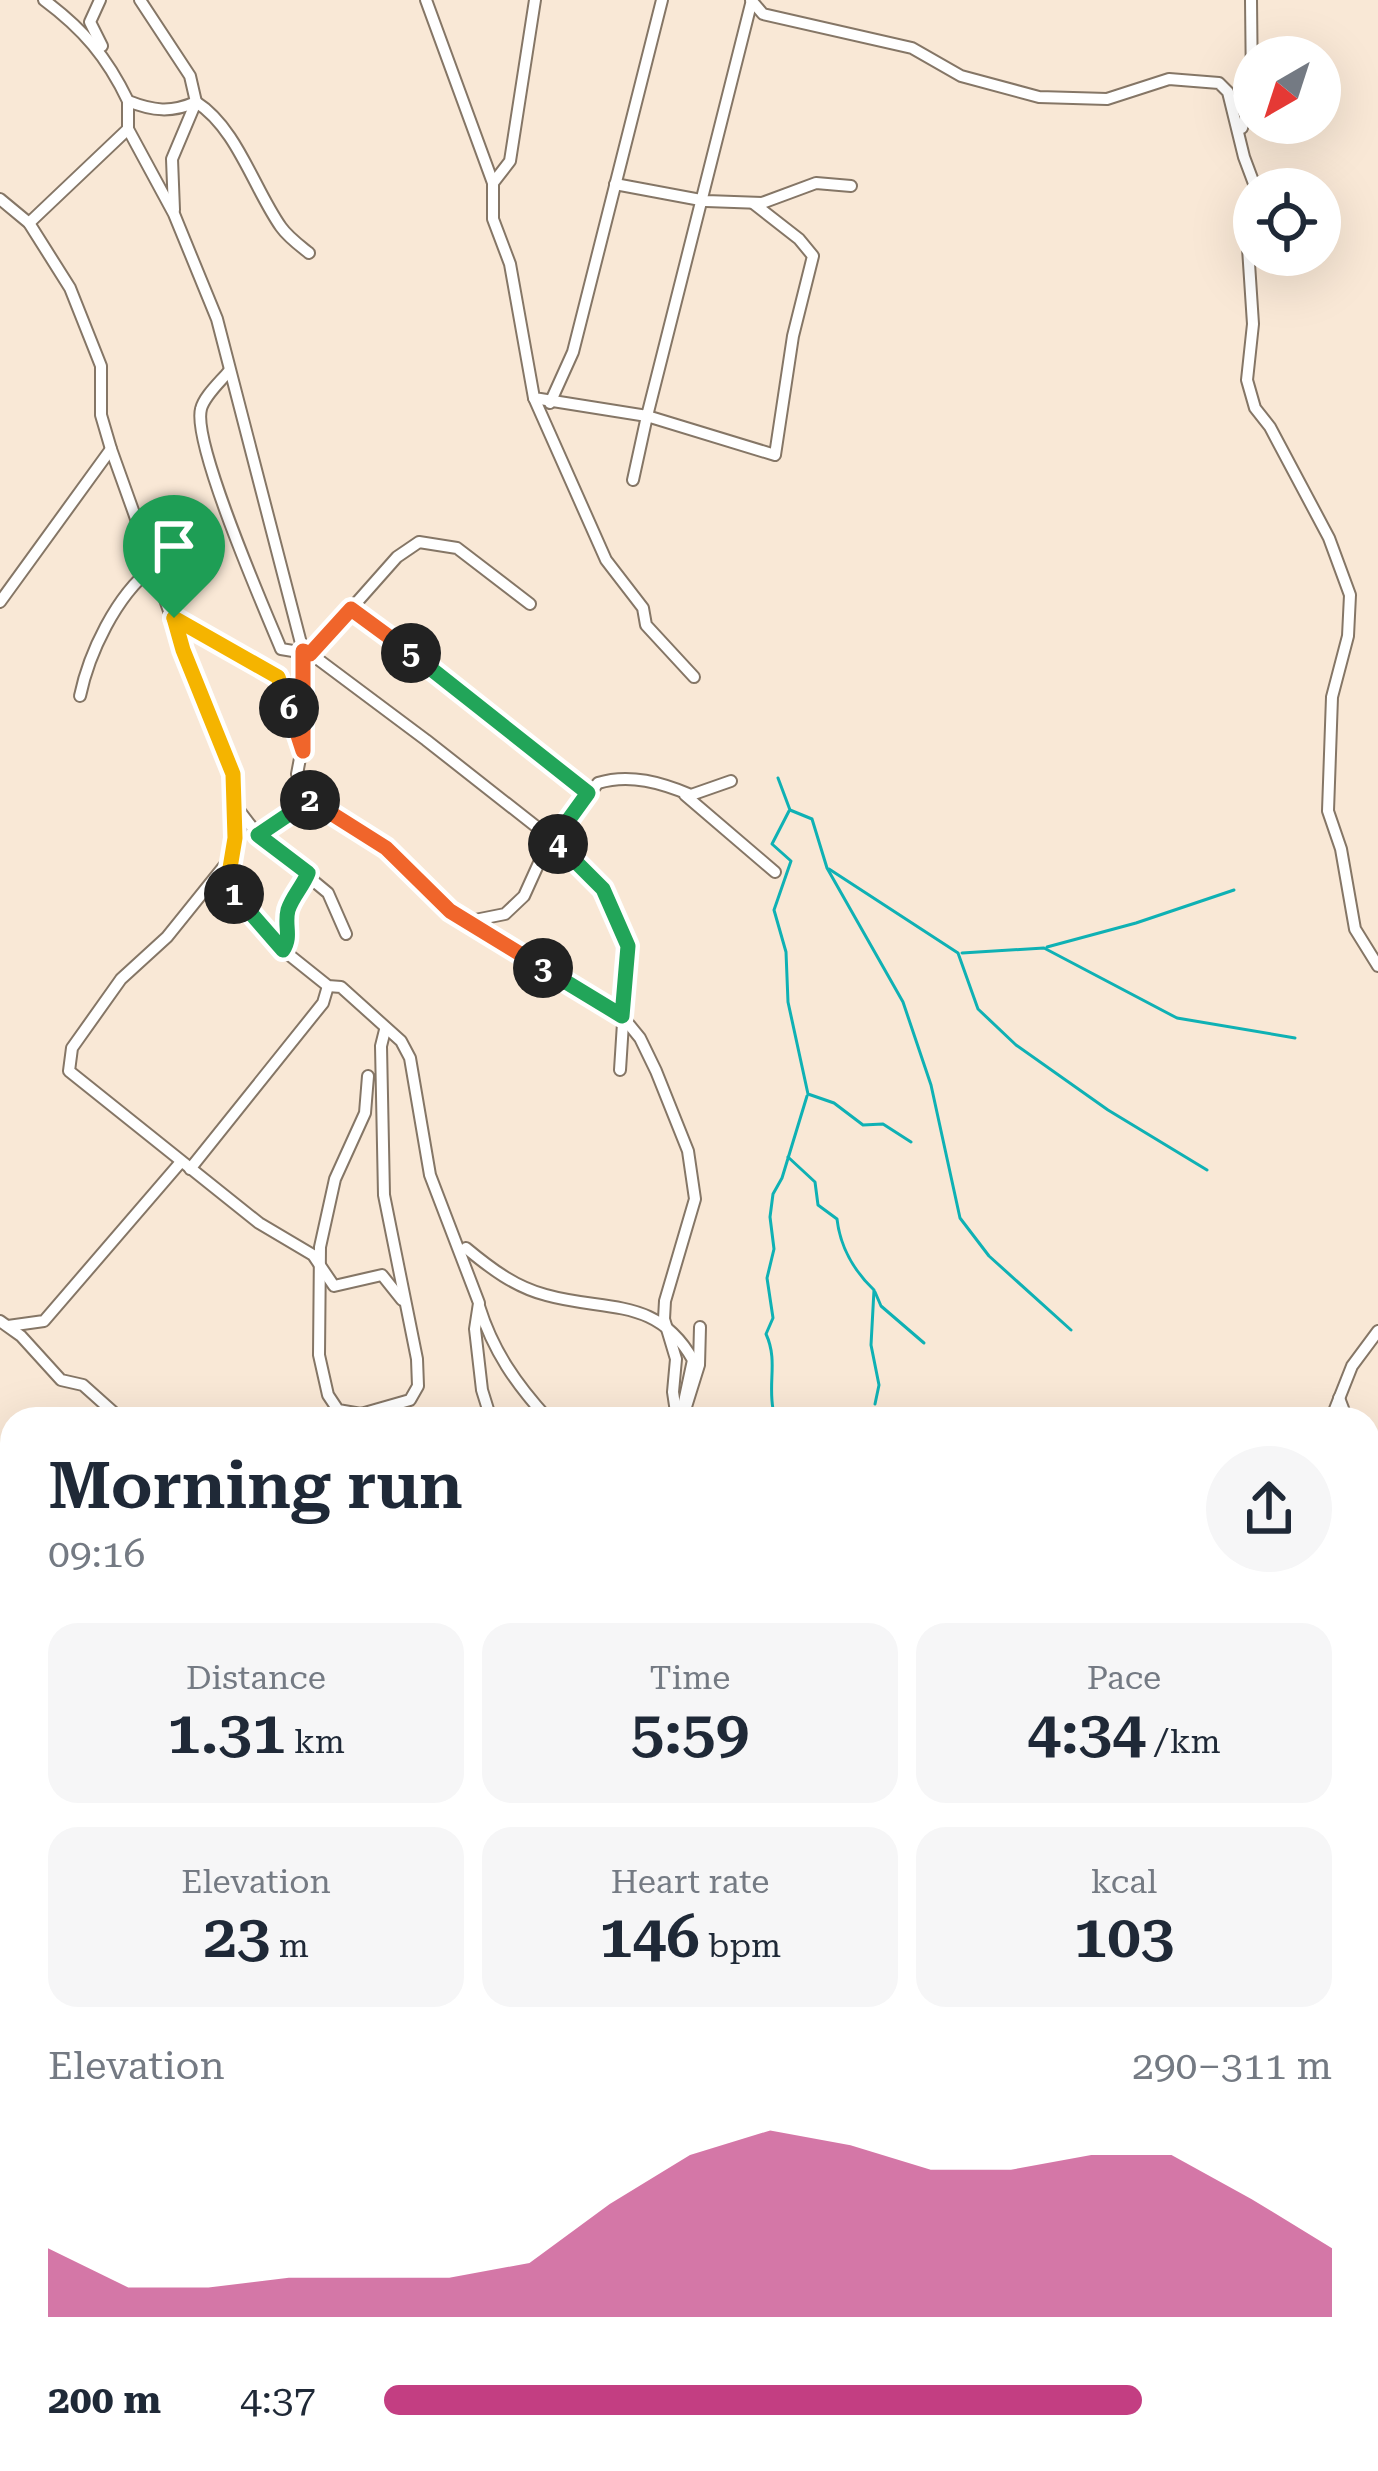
<!DOCTYPE html>
<html lang="en">
<head>
<meta charset="utf-8">
<style>
  body { margin:0; font-family:"Roboto Serif",serif; background:#f6f6f7; color:#1f2937; height:100vh; display:flex; flex-direction:column; font-size:45px; white-space:nowrap }
  * { box-sizing:border-box; margin:0 }
  p { font-size:39px; color:#747a83 }
  .icon { flex:none; width:66px; height:66px; fill:none; stroke:currentColor; stroke-width:2; stroke-linecap:round; stroke-linejoin:round }
  .map { position:relative; flex:1; overflow:hidden }
  .sheet { position:absolute; left:0px; top:1407px; width:1380px; height:1065px; display:flex; flex-direction:column; background:#fff; border-radius:36px 36px 0 0; box-shadow:0 12px 48px #0002 }
  .sheet>* { flex:none }
  .needle { width:78px; rotate:219deg }
  .fabs { position:absolute; left:1233px; top:36px; display:grid; gap:24px }
  .fabs a { display:grid; place-items:center; width:108px; height:108px; border-radius:50%; background:#fff; box-shadow:0 12px 48px #0002; font-size:60px }
  .pin { position:absolute; display:grid; place-items:center; width:102px; height:102px; color:#fff; margin:-123px -51px; border-radius:50% 50% 50% 0; rotate:-45deg; box-shadow:0 0 12px #0007 }
  .pin .icon { rotate:45deg }
  .km { position:absolute; width:60px; height:60px; margin:-30px; border-radius:50%; background:#222; color:#fff; font-size:33px; line-height:60px; text-align:center }
  .round { display:grid; place-items:center; flex:none; width:126px; height:126px; border-radius:63px; background:#f6f6f7 }
  .headline { display:flex; align-items:center; justify-content:space-between; height:204px; padding:0 48px }
  h1 { font-size:66px; font-weight:600; line-height:90px }
  .metrics { display:grid; grid-template-columns:repeat(3,1fr); gap:18px; height:204px; padding:12px 48px }
  .metrics div { display:grid; align-content:center; border-radius:30px; background:#f6f6f7; text-align:center }
  .metrics b { font-size:60px; font-weight:600 }
  .metrics small { font-size:33px; font-weight:400 }
  .metrics p { font-size:33px }
  .chart { height:336px; padding:24px 48px }
  .chart p { display:flex; justify-content:space-between }
  .chart svg { width:100%; height:216px; margin-top:12px; fill:#c33e82; opacity:.7 }
  ul { padding:0 48px; list-style:none; font-size:39px }
  li { display:grid; grid-template-columns:192px 144px 1fr; align-items:center; height:90px }
  li i { height:30px; border-radius:15px; background:#c33e82 }
  .map>svg:first-child { display:block }
</style>
</head>
<body>
<div class="map">
<svg width="1378" height="2471" viewBox="0 0 1378 2471">
  <rect width="100%" height="100%" fill="#f9e8d6"/>
  <g fill="none" stroke-linecap="round" stroke-linejoin="round">
    <g stroke="#0fb1b4" stroke-width="3">
      <polyline points="778,778 790,810 812,819 827,868 903,1002 931,1085 960,1218 989,1256 1071,1330"/>
      <polyline points="789,811 772,844 791,861 774,910 786,952 788,1002 808,1094 834,1103 863,1125 883,1124 911,1142"/>
      <polyline points="829,869 958,953 978,1009 1016,1045 1108,1110 1207,1170"/>
      <polyline points="1047,947 1136,923 1234,890"/>
      <polyline points="962,953 1044,948 1177,1018 1295,1038"/>
      <path d="M788,1157L815,1182L818,1205L837,1219C840,1246 854,1271 874,1290L871,1345L879,1385L875,1404"/>
      <polyline points="875,1292 881,1306 924,1343"/>
      <path d="M767,1419L766,1412L773,1409C768,1382 778,1360 766,1334L773,1318L767,1278L774,1249L770,1217L773,1194L782,1178L807,1096"/>
      <polyline points="1368,1976 1378,1974"/>
      <polyline points="0,2045 12,2079"/>
      <polyline points="1368,2108 1378,2106"/>
      <polyline points="1368,2223 1378,2219"/>
      <polyline points="1368,2326 1378,2324"/>
      <polyline points="198,2460 202,2471"/>
      <polyline points="597,2461 598,2460"/>
      <polyline points="739,2471 754,2460"/>
      <polyline points="881,2471 896,2460"/>
    </g>
    <defs>
      <g id="minor">
        <path d="M44,0C83,29 107,57 128,101C153,111 171,113 196,102C237,128 254,189 281,227C288,237 299,245 309,253"/>
        <polyline points="100,0 90,22 102,46"/>
        <polyline points="140,0 190,76 196,102 172,159 174,210"/>
        <polyline points="426,0 493,183 493,219 510,264 534,398 647,416 752,0"/>
        <polyline points="751,0 763,14 912,48 961,76 1039,97 1107,99 1169,79 1219,83 1228,92 1244,157 1256,189"/>
        <polyline points="128,101 128,129 174,214 217,319 303,651 306,727 297,774 308,798 258,835"/>
        <polyline points="1242,128 1252,91 1251,0"/>
        <polyline points="493,183 510,161 535,0"/>
        <polyline points="615,184 706,201 762,203 816,183 851,186"/>
        <polyline points="0,199 29,223 70,288 101,366 101,415 111,449 183,650 231,765 235,795 235,838 229,874 231,890 283,950 328,986 341,987 401,1041 410,1058 430,1175 479,1303 475,1329 482,1390 491,1419"/>
        <polyline points="1254,216 1248,248 1253,324 1247,380 1255,408 1270,427 1329,538 1350,595 1348,636 1332,697 1328,811 1341,849 1355,929 1378,966"/>
        <polyline points="29,223 128,129"/>
        <path d="M229,371C221,381 204,396 201,409C192,443 264,608 281,649L311,654L426,740L571,854L603,889L628,945L620,1070"/>
        <polyline points="534,398 606,560 643,608 646,625 694,677"/>
        <polyline points="550,403 573,352 662,0"/>
        <polyline points="633,480 647,416 775,455 793,336 813,256 799,239 753,203"/>
        <polyline points="0,602 111,449"/>
        <polyline points="351,609 588,793"/>
        <polyline points="174,618 278,677 302,748"/>
        <polyline points="311,654 397,557 419,542 457,548 530,604"/>
        <path d="M80,696C89,653 116,596 152,568"/>
        <polyline points="685,795 775,872"/>
        <path d="M308,798L386,848L439,903L465,922L505,914L524,896L543,854L598,783C630,773 662,783 691,795L731,781"/>
        <polyline points="235,805 258,835 328,893 346,934"/>
        <polyline points="229,860 167,937 121,979 72,1048 69,1071 259,1223 313,1255 334,1286 382,1275 402,1300"/>
        <polyline points="465,922 618,1011 640,1038 656,1071 688,1151 695,1199 665,1301 664,1319 676,1359 673,1392 677,1419"/>
        <path d="M283,950C292,936 284,926 288,910C292,897 303,886 308,873"/>
        <polyline points="368,1076 365,1113 335,1179 320,1247 319,1355 328,1395 338,1410 361,1414 410,1400 418,1386 417,1359 384,1195 381,1046 385,1030"/>
        <polyline points="190,1169 323,1003 328,986"/>
        <path d="M466,1248C490,1268 515,1287 546,1295C606,1312 657,1296 693,1360L681,1416"/>
        <path d="M479,1306C493,1351 516,1384 548,1419"/>
        <polyline points="0,1321 21,1336 61,1380 83,1385 121,1419"/>
        <polyline points="8,1326 44,1321 180,1163"/>
        <polyline points="1339,1398 1347,1419"/>
        <polyline points="685,1410 699,1365 700,1327"/>
        <polyline points="1331,1419 1352,1366 1378,1331"/>
        <polyline points="1368,1457 1378,1464"/>
        <polyline points="0,1738 12,1733"/>
        <polyline points="0,1750 12,1754"/>
        <polyline points="0,1838 12,1843"/>
        <polyline points="1368,1942 1378,1947"/>
        <polyline points="0,2133 12,2171"/>
        <polyline points="1368,2374 1378,2377"/>
      </g>
    </defs>
    <use href="#minor" stroke="#857666" stroke-width="14"/>
    <use href="#minor" stroke="#fff" stroke-width="10"/>
  </g>
  <g fill="none" stroke-linecap="round" stroke-linejoin="round">
    <defs>
      <polyline id="split-1" points="174,618 183,650 233,774 235,838 229,874 234,894"/>
      <path id="split-2" d="M234,894L283,950C292,936 284,926 288,910C292,897 303,886 308,873L258,835L310,800"/>
      <polyline id="split-3" points="310,800 386,848 450,911 543,968"/>
      <polyline id="split-4" points="543,968 622,1016 628,946 603,889 558,844"/>
      <polyline id="split-5" points="411,653 588,793 554,840 558,844"/>
      <polyline id="split-6" points="289,708 303,751 303,651 310,654 351,609 411,653"/>
      <polyline id="split-7" points="174,618 278,677 289,708"/>
    </defs>
    <use href="#split-1" stroke="#fff" stroke-width="24"/>
    <use href="#split-2" stroke="#fff" stroke-width="24"/>
    <use href="#split-3" stroke="#fff" stroke-width="24"/>
    <use href="#split-4" stroke="#fff" stroke-width="24"/>
    <use href="#split-5" stroke="#fff" stroke-width="24"/>
    <use href="#split-6" stroke="#fff" stroke-width="24"/>
    <use href="#split-7" stroke="#fff" stroke-width="24"/>
    <use href="#split-1" stroke="#f5b400" stroke-width="15"/>
    <use href="#split-2" stroke="#22a559" stroke-width="15"/>
    <use href="#split-3" stroke="#f0652b" stroke-width="15"/>
    <use href="#split-4" stroke="#22a559" stroke-width="15"/>
    <use href="#split-5" stroke="#22a559" stroke-width="15"/>
    <use href="#split-6" stroke="#f0652b" stroke-width="15"/>
    <use href="#split-7" stroke="#f5b400" stroke-width="15"/>
  </g>
</svg>
<div class="fabs">
<a><svg class="needle" viewBox="-14 -14 28 28"><path d="M0-13l5 13h-10z" fill="#e53935"/><path d="M0 13l5-13h-10z" fill="#747a83"/></svg></a>
<a><svg class="icon" aria-label="locate" viewBox="0 0 24 24"><circle cx="12" cy="12" r="6"/><path d="M12 2v4M12 18v4M2 12h4M18 12h4"/></svg></a>
</div>
<div class="pin" style="left:174px;top:618px;background:#1e9e55"><svg class="icon" aria-label="arrive" viewBox="0 0 24 24"><path d="M6 21V4h12l-3 4 3 4H6"/></svg></div>
<b class="km" style="left:234px;top:894px">1</b>
<b class="km" style="left:310px;top:800px">2</b>
<b class="km" style="left:543px;top:968px">3</b>
<b class="km" style="left:558px;top:844px">4</b>
<b class="km" style="left:411px;top:653px">5</b>
<b class="km" style="left:289px;top:708px">6</b>
<section class="sheet">
<div class="headline"><div><h1>Morning run</h1><p>09:16</p></div><a class="round"><svg class="icon" aria-label="share" viewBox="0 0 24 24"><path d="M12 15V3M7 8l5-5 5 5M5 13v7h14v-7"/></svg></a></div>
<div class="metrics">
<div><p>Distance</p><b>1.31<small> km</small></b></div>
<div><p>Time</p><b>5:59</b></div>
<div><p>Pace</p><b>4:34<small> /km</small></b></div>
</div>
<div class="metrics">
<div><p>Elevation</p><b>23<small> m</small></b></div>
<div><p>Heart rate</p><b>146<small> bpm</small></b></div>
<div><p>kcal</p><b>103</b></div>
</div>
<div class="chart"><p><span>Elevation</span>290–311 m</p>
<svg viewBox="0 0 160 44" preserveAspectRatio="none"><path d="M0 44V30L10 38L20 38L30 36L40 36L50 36L60 33L70 21L80 11L90 6L100 9L110 14L120 14L130 11L140 11L150 20L160 30V44z"/></svg>
</div>
<ul>
<li><b>200 m</b>4:37<i style="width:80%"></i></li>
</ul>
</section>
</div>
</body>
</html>
